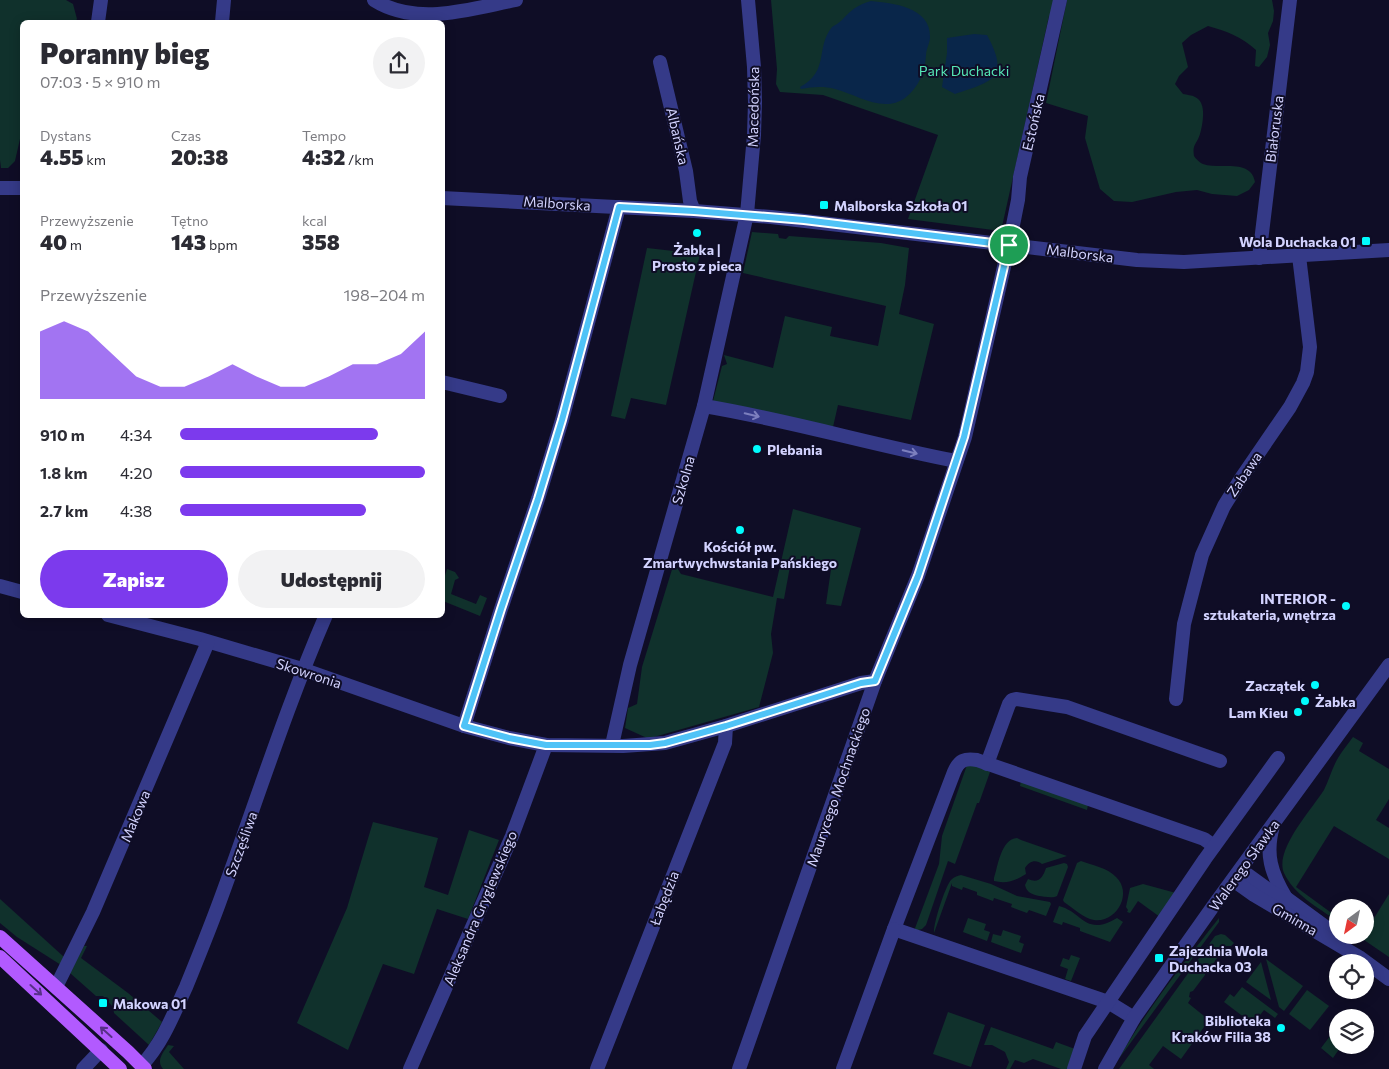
<!DOCTYPE html>
<html lang="pl">
<head>
<meta charset="utf-8">
<style>
  body { margin:0; font-family:Commissioner,sans-serif; background:#f2f2f3; color:#2b2b33; height:100vh; display:flex; flex-direction:column; font-size:19px; white-space:nowrap }
  * { box-sizing:border-box; margin:0 }
  p { font-size:16px; color:#7c7c81 }
  .icon { flex:none; width:28px; height:28px; fill:none; stroke:currentColor; stroke-width:2; stroke-linecap:round; stroke-linejoin:round }
  .map { position:relative; flex:1; overflow:hidden }
  .side { position:absolute; left:20px; top:20px; width:425px; height:598px; display:flex; flex-direction:column; background:#fff; border-radius:8px; box-shadow:0 2px 12px #0003 }
  .side>* { flex:none }
  .needle { width:32px; rotate:213deg }
  .tools { position:absolute; left:1329px; top:899px; display:grid; gap:10px }
  .tools a { display:grid; place-items:center; width:45px; height:45px; border-radius:50%; background:#fff; box-shadow:0 2px 12px #0003; font-size:25px }
  .pin { position:absolute; display:grid; place-items:center; width:42px; height:42px; color:#fff; margin:-21px; border:2px solid #fff; border-radius:50%; box-shadow:0 1px 5px #0007 }
  .round { display:grid; place-items:center; flex:none; width:52px; height:52px; border-radius:26px; background:#f2f2f3 }
  .headline { display:flex; align-items:center; justify-content:space-between; height:85px; padding:0 20px }
  h1 { font-size:28px; font-weight:800; line-height:38px }
  .metrics { display:grid; grid-template-columns:repeat(3,1fr); gap:8px; height:85px; padding:5px 20px }
  .metrics div { display:grid; align-content:center }
  .metrics b { font-size:21px; font-weight:800 }
  .metrics small { font-size:14px; font-weight:400 }
  .metrics p { font-size:14px }
  .chart { height:140px; padding:10px 20px }
  .chart p { display:flex; justify-content:space-between }
  .chart svg { width:100%; height:90px; margin-top:5px; fill:#7c3aed; opacity:.7 }
  .cta { display:flex; gap:10px; margin-top:auto; padding:10px 20px }
  .cta a { flex:1; height:58px; border-radius:30px; background:#7c3aed; color:#fff; font-size:20px; font-weight:800; line-height:58px; text-align:center }
  .cta a+a { background:#f2f2f3; color:#2b2b33 }
  ul { padding:0 20px; list-style:none; font-size:16px }
  li { display:grid; grid-template-columns:80px 60px 1fr; align-items:center; height:38px }
  li i { height:12px; border-radius:6px; background:#7c3aed }
  .map>svg:first-child { display:block }
</style>
</head>
<body>
<div class="map">
<svg width="1389" height="1069" viewBox="0 0 1389 1069">
  <rect width="100%" height="100%" fill="#0f0d26"/>
  <g fill="#10312c">
    <polygon points="0,0 66,0 73,4 77,19 75,22 22,22 22,47 20,47 21,64 22,67 22,130 15,161 8,168 1,168 0,160"/>
    <polygon points="771,0 1056,0 1053,17 1049,16 1001,231 908,219 938,135 823,95 780,92 776,84 777,69"/>
    <path d="M1067,0H1272L1274,11L1273,21L1268,33L1270,45L1267,57L1259,67L1255,66L1256,50C1242,37 1226,31 1208,26L1191,35L1182,43L1188,67L1179,76L1175,84L1183,94C1187,95 1192,95 1195,97C1207,102 1203,123 1200,134C1197,144 1192,144 1194,156C1196,159 1200,163 1203,164C1219,170 1251,158 1255,182L1249,190L1237,196L1212,194L1197,190L1176,192L1132,202L1114,201L1100,189L1085,138L1088,116L1046,103Z"/>
    <polygon points="752,232 778,234 779,238 786,239 789,236 881,243 909,248 905,285 899,314 934,324 911,420 838,405 833,427 713,401 722,366 727,364 724,355 773,368 785,316 832,327 830,336 878,346 886,306 743,273"/>
    <polygon points="647,248 700,254 666,405 631,398 625,419 611,416"/>
    <polygon points="793,509 861,528 841,606 826,604 831,569 791,561 784,599 777,598 771,634 773,653 759,707 654,737 647,738 625,728 628,708 637,704 642,667 674,563 681,574 773,597"/>
    <polygon points="447,569 455,572 459,578 455,580 451,594 476,604 480,595 487,598 480,616 443,601 443,582"/>
    <path d="M1353,737L1363,743L1359,751L1389,769V799L1376,820L1389,828V859L1334,826L1296,887L1337,917V921C1319,908 1294,895 1284,873C1274,850 1312,809 1324,790C1329,780 1332,768 1338,758C1342,751 1348,744 1353,737Z"/>
    <polygon points="971,764 988,770 990,772 979,803 977,803 955,864 948,861 926,925 922,929 914,931 939,864 942,836 967,765"/>
    <polygon points="1021,781 1088,805 1087,810 1020,786"/>
    <polygon points="373,822 438,838 424,887 448,895 469,830 499,840 468,919 437,909 414,974 383,964 348,1050 297,1023 347,908"/>
    <path d="M1017,838L1021,840L1067,856L1042,864C1036,859 1029,861 1025,868L1026,874C1015,881 1006,884 994,881V878C998,866 1001,839 1017,838Z"/>
    <path d="M1081,861C1092,865 1108,868 1116,877C1133,893 1117,923 1094,920C1083,918 1073,908 1064,902L1063,900L1077,863Z"/>
    <path d="M1064,863L1067,864L1068,867L1057,896C1053,899 1033,896 1029,892C1026,889 1026,888 1025,885L1028,879C1039,884 1043,877 1046,868Z"/>
    <path d="M961,875L991,884L1017,896L1050,902L1051,904L1046,916L1029,910L1027,913L1011,907L1012,904L994,898L993,901L977,895V892L963,887L962,890L952,886V883L934,933C933,924 945,887 951,880C954,877 957,876 961,875Z"/>
    <polygon points="1143,884 1176,893 1160,917 1138,901 1130,913 1127,912 1128,910 1126,907 1130,888"/>
    <polygon points="1389,894 1389,957 1364,940 1363,936"/>
    <polygon points="0,899 64,957 61,965 17,937 0,923"/>
    <path d="M1059,906C1083,912 1085,937 1117,918L1123,922L1110,942L1080,931V928L1063,922L1062,925L1053,922Z"/>
    <polygon points="968,918 986,924 984,930 990,932 987,941 963,932"/>
    <path d="M1219,918V922L1118,1060C1147,1009 1183,964 1219,918Z"/>
    <polygon points="1003,930 1021,936 1019,942 1024,944 1021,953 991,942 993,934 1001,936"/>
    <polygon points="1221,934 1225,935 1234,943 1231,946 1226,946 1207,972 1205,973 1205,975 1193,991 1190,992 1189,997 1191,998 1188,1003 1209,1020 1181,1059 1163,1046 1149,1065 1154,1069 1119,1069 1215,936"/>
    <polygon points="84,946 87,946 81,958 128,993 162,1022 149,1045 114,1013 113,1007 103,996 96,996 70,973"/>
    <polygon points="1071,955 1080,958 1071,981 1065,979 1068,969 1060,966 1063,958 1069,960"/>
    <polygon points="1266,959 1303,986 1284,1011 1279,1007"/>
    <polygon points="1261,962 1271,1000 1246,982"/>
    <polygon points="1242,987 1278,1014 1275,1018 1264,1010 1253,1024 1224,1002 1230,994 1234,997"/>
    <polygon points="1307,990 1329,1006 1310,1030 1289,1014"/>
    <polygon points="948,1012 985,1025 971,1067 933,1054"/>
    <polygon points="991,1027 1053,1049 1056,1042 1075,1049 1069,1069 1061,1069 1033,1059 1024,1063 1015,1060 1010,1069 1006,1069 1009,1062 1005,1052 992,1045 984,1045"/>
    <polygon points="1337,1027 1338,1045 1342,1045 1333,1058 1321,1048"/>
    <path d="M168,1045L174,1046L169,1052L184,1069H163C156,1060 163,1053 168,1045Z"/>
  </g>
  <g fill="#09264a">
    <path d="M871,1C892,3 931,7 930,37C930,43 926,49 926,55C925,72 919,87 905,98C883,114 856,94 835,89C824,86 812,87 801,89L800,87C830,71 815,48 832,27C835,25 839,23 842,20C851,10 857,5 871,1Z"/>
    <path d="M974,34L987,35C1010,78 994,81 955,94L942,87L947,53V38Z"/>
  </g>
  <g fill="none" stroke-linecap="round" stroke-linejoin="round">
    <g stroke="#353a88" stroke-width="14">
      <path d="M374,0C417,27 470,9 516,0"/>
      <polyline points="98,22 101,0"/>
      <polyline points="222,22 224,0"/>
      <polyline points="660,62 686,171 690,201 694,211"/>
      <polyline points="1259,258 1290,0"/>
      <polyline points="442,382 500,396"/>
      <path d="M704,406C789,420 872,445 956,461"/>
      <polyline points="0,586 22,592"/>
      <polyline points="108,615 200,639 302,669 464,726 509,738 546,745 623,746 665,743 726,726 861,683 875,681"/>
      <polyline points="1176,699 1184,624 1202,555 1224,506 1242,477 1290,407 1303,383 1307,372 1310,347 1299,256"/>
      <polyline points="464,726 501,609 538,499 562,420 619,207"/>
      <polyline points="612,745 630,665 704,406 747,214 754,135 755,102 754,67 748,0"/>
      <polyline points="987,764 1009,704 1012,700 1016,699 1067,707 1220,761"/>
      <path d="M1273,826C1265,854 1271,873 1286,898"/>
      <polyline points="1241,870 1273,893 1286,898 1331,931"/>
      <polyline points="1233,880 1254,895 1359,957 1389,979"/>
      <polyline points="56,987 93,912 208,642"/>
      <path d="M1134,1018L1108,1002L894,929L954,772C959,760 965,758 977,760L1204,839L1214,846"/>
      <path d="M142,1065C163,1042 173,1015 186,987C197,960 208,933 218,906C254,809 285,710 326,615"/>
      <polyline points="83,1069 101,1050"/>
      <polyline points="410,1069 512,836 546,745"/>
      <polyline points="597,1069 725,743 726,726"/>
      <polyline points="739,1069 875,681 918,576 965,437 1009,245 1018,200 1020,177 1060,0"/>
      <polyline points="843,1069 894,929"/>
      <polyline points="1074,1069 1085,1036 1205,859 1278,758"/>
    </g>
    <g stroke="#353a88" stroke-width="14">
      <polyline points="0,188 22,188"/>
      <polyline points="442,198 694,211 771,217 1137,260 1184,262 1389,250"/>
      <polyline points="1105,1069 1134,1018 1214,905 1389,665"/>
    </g>
    <g stroke="#b25aff" stroke-width="14">
      <polyline points="0,937 128,1052 145,1069"/>
      <polyline points="0,957 120,1069"/>
    </g>
  </g>
  <defs><path id="oneway-shaft" d="M-6 0H5M1.5-3L5.5 0L1.5 3" fill="none" stroke-width="1.6" stroke-linecap="round" stroke-linejoin="round" transform="scale(1.25)"/></defs>
  <g stroke="#7c7fbe">
    <use href="#oneway-shaft" transform="translate(752 415) rotate(13)"/>
    <use href="#oneway-shaft" transform="translate(910 452) rotate(14)"/>
  </g>
  <g stroke="#583088">
    <use href="#oneway-shaft" transform="translate(36 990) rotate(42)"/>
    <use href="#oneway-shaft" transform="translate(106 1032) rotate(-138)"/>
  </g>
  <g fill="none" stroke-linecap="round" stroke-linejoin="round">
    <defs>
      <polygon id="route" points="619,207 694,211 804,220 1009,245 964,437 918,576 875,681 861,683 726,726 665,743 650,745 546,745 509,738 464,726 501,609 538,499 562,420"/>
    </defs>
    <use href="#route" stroke="#fff" stroke-width="10"/>
    <use href="#route" stroke="#4fc3f7" stroke-width="6"/>
  </g>
  <g fill="#00fcfe" stroke="#0f0d26" stroke-width="2">
    <rect x="819" y="200" width="10" height="10" rx="2.5"/>
    <circle cx="697" cy="233" r="5"/>
    <rect x="1361" y="236" width="10" height="10" rx="2.5"/>
    <circle cx="757" cy="449" r="5"/>
    <circle cx="740" cy="530" r="5"/>
    <circle cx="1346" cy="606" r="5"/>
    <circle cx="1315" cy="685" r="5"/>
    <circle cx="1305" cy="701" r="5"/>
    <circle cx="1298" cy="712" r="5"/>
    <rect x="1154" y="953" width="10" height="10" rx="2.5"/>
    <rect x="98" y="998" width="10" height="10" rx="2.5"/>
    <circle cx="1281" cy="1028" r="5"/>
  </g>
  <g text-anchor="middle" dominant-baseline="central" stroke-width="4" stroke-linejoin="round" paint-order="stroke">
    <g font-size="14" fill="#56e7b6" stroke="#0f0d26">
      <text x="964" y="70">Park Duchacki</text>
    </g>
    <g font-size="14" fill="#d3d3ff" stroke="#0f0d26">
      <text transform="translate(753 107) rotate(-89)">Macedońska</text>
      <text transform="translate(1033 122) rotate(-77)">Estońska</text>
      <text transform="translate(1274 129) rotate(-83)">Białoruska</text>
      <text transform="translate(678 136) rotate(77)">Albańska</text>
      <text transform="translate(557 203) rotate(4)">Malborska</text>
      <text transform="translate(1080 253) rotate(7)">Malborska</text>
      <text transform="translate(1244 474) rotate(-56)">Zabawa</text>
      <text transform="translate(683 480) rotate(-74)">Szkolna</text>
      <text transform="translate(309 673) rotate(18)">Skowronia</text>
      <text transform="translate(838 787) rotate(-71)">Maurycego Mochnackiego</text>
      <text transform="translate(135 816) rotate(-67)">Makowa</text>
      <text transform="translate(241 844) rotate(-70)">Szczęśliwa</text>
      <text transform="translate(1244 865) rotate(-54)">Walerego Sławka</text>
      <text transform="translate(664 898) rotate(-69)">Łabędzia</text>
      <text transform="translate(480 908) rotate(-67)">Aleksandra Gryglewskiego</text>
      <text transform="translate(1295 919) rotate(30)">Gminna</text>
    </g>
    <g font-size="14" font-weight="bold" fill="#d3d3ff" stroke="#0f0d26" text-anchor="start">
      <text x="834" y="205">Malborska Szkoła 01</text>
      <text x="1356" y="241" text-anchor="end">Wola Duchacka 01</text>
      <text x="697" y="249" text-anchor="middle">Żabka |<tspan x="697" dy="16">Prosto z pieca</tspan></text>
      <text x="767" y="449">Plebania</text>
      <text x="740" y="546" text-anchor="middle">Kościół pw.<tspan x="740" dy="16">Zmartwychwstania Pańskiego</tspan></text>
      <text x="1336" y="598" text-anchor="end">INTERIOR -<tspan x="1336" dy="16">sztukateria, wnętrza</tspan></text>
      <text x="1305" y="685" text-anchor="end">Zaczątek</text>
      <text x="1315" y="701">Żabka</text>
      <text x="1288" y="712" text-anchor="end">Lam Kieu</text>
      <text x="1169" y="950">Zajezdnia Wola<tspan x="1169" dy="16">Duchacka 03</tspan></text>
      <text x="113" y="1003">Makowa 01</text>
      <text x="1271" y="1020" text-anchor="end">Biblioteka<tspan x="1271" dy="16">Kraków Filia 38</tspan></text>
    </g>
  </g>
</svg>
<div class="tools">
<a><svg class="needle" viewBox="-14 -14 28 28"><path d="M0-13l5 13h-10z" fill="#e53935"/><path d="M0 13l5-13h-10z" fill="#7c7c81"/></svg></a>
<a><svg class="icon" aria-label="locate" viewBox="0 0 24 24"><circle cx="12" cy="12" r="6"/><path d="M12 2v4M12 18v4M2 12h4M18 12h4"/></svg></a>
<a><svg class="icon" aria-label="layers" viewBox="0 0 24 24"><path d="M12 4l9 5-9 5-9-5zM3 14l9 5 9-5"/></svg></a>
</div>
<div class="pin" style="left:1009px;top:245px;background:#1e9e55"><svg class="icon" aria-label="arrive" viewBox="0 0 24 24"><path d="M6 21V4h12l-3 4 3 4H6"/></svg></div>
<section class="side">
<div class="headline"><div><h1>Poranny bieg</h1><p>07:03 · 5 × 910 m</p></div><a class="round"><svg class="icon" aria-label="share" viewBox="0 0 24 24"><path d="M12 15V3M7 8l5-5 5 5M5 13v7h14v-7"/></svg></a></div>
<div class="metrics">
<div><p>Dystans</p><b>4.55<small> km</small></b></div>
<div><p>Czas</p><b>20:38</b></div>
<div><p>Tempo</p><b>4:32<small> /km</small></b></div>
</div>
<div class="metrics">
<div><p>Przewyższenie</p><b>40<small> m</small></b></div>
<div><p>Tętno</p><b>143<small> bpm</small></b></div>
<div><p>kcal</p><b>358</b></div>
</div>
<div class="chart"><p><span>Przewyższenie</span>198–204 m</p>
<svg viewBox="0 0 160 44" preserveAspectRatio="none"><path d="M0 44V11L10 6L20 11L30 22L40 33L50 38L60 38L70 33L80 27L90 33L100 38L110 38L120 33L130 27L140 27L150 22L160 11V44z"/></svg>
</div>
<ul>
<li><b>910 m</b>4:34<i style="width:81%"></i></li>
<li><b>1.8 km</b>4:20<i style="width:100%"></i></li>
<li><b>2.7 km</b>4:38<i style="width:76%"></i></li>
</ul>
<div class="cta"><a>Zapisz</a><a>Udostępnij</a></div>
</section>
</div>
</body>
</html>
